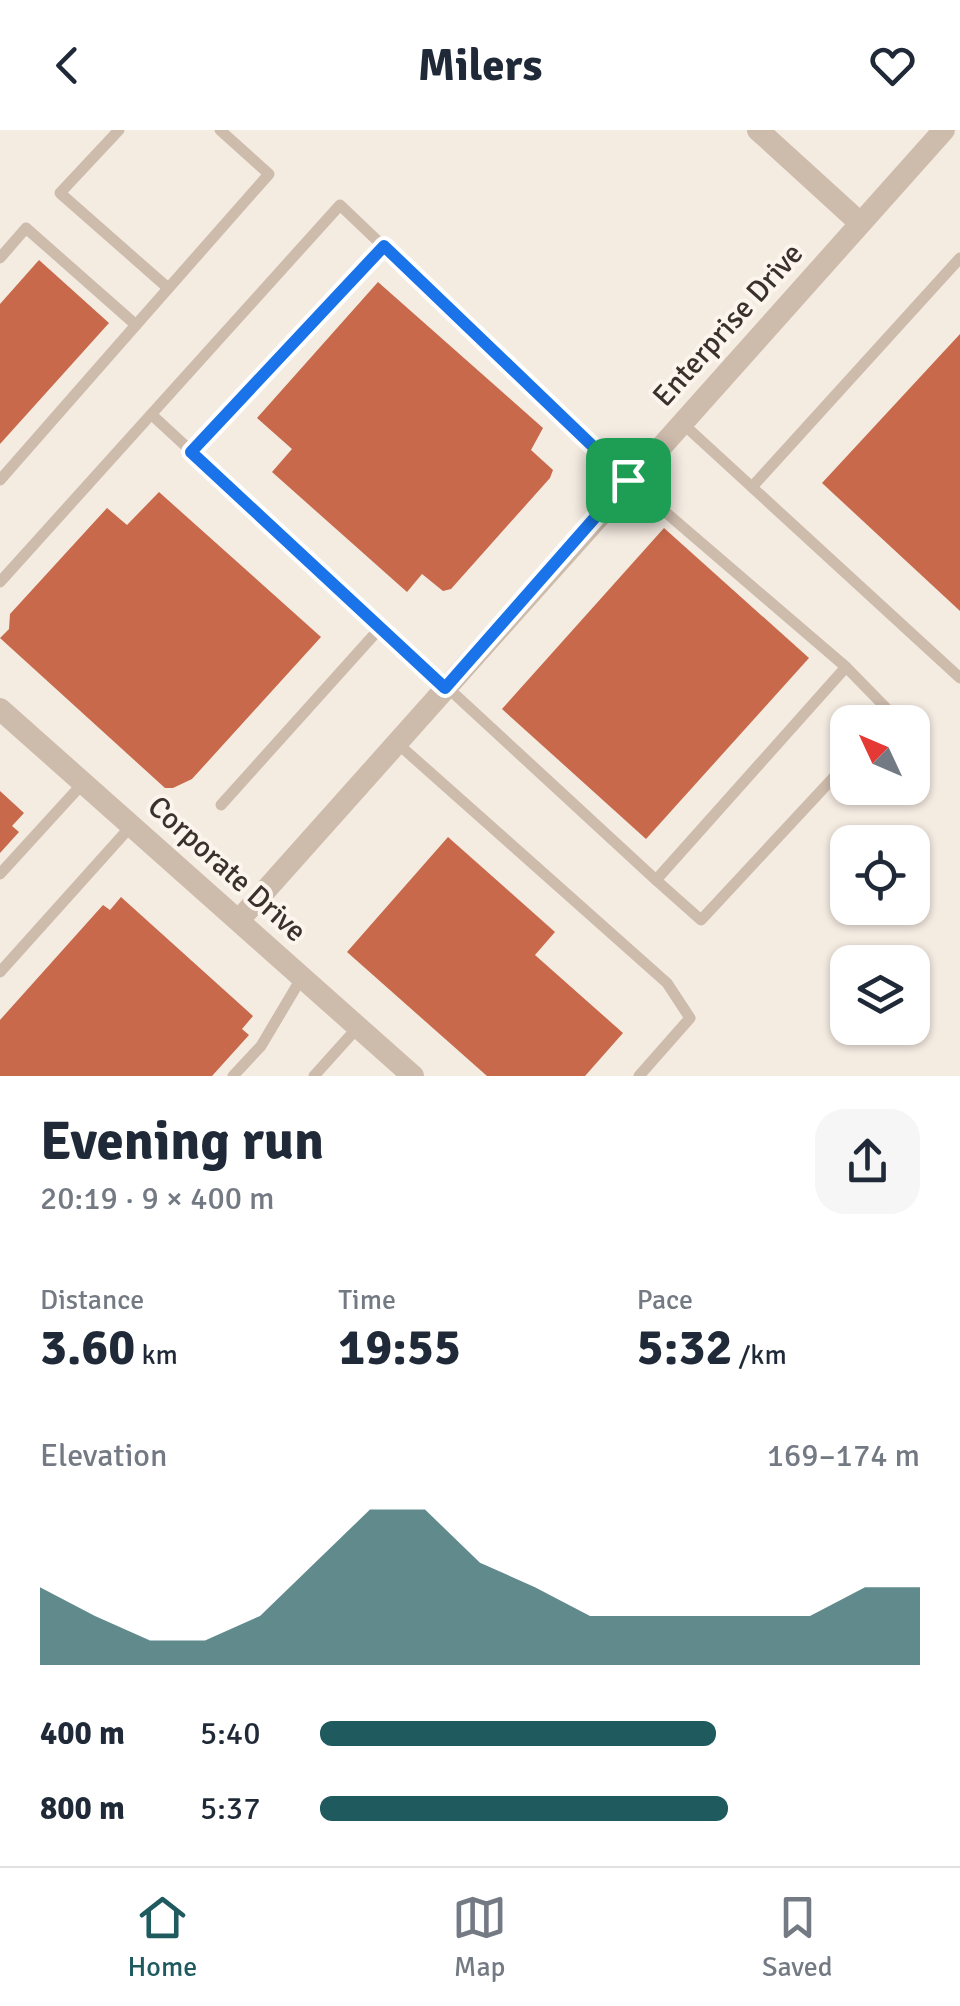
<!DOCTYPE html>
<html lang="en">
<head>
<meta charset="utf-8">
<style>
  body { margin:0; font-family:Signika,sans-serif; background:#f6f6f7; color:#1f2937; height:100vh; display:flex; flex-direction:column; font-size:38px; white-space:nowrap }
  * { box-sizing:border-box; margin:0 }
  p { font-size:32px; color:#747a83 }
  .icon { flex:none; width:55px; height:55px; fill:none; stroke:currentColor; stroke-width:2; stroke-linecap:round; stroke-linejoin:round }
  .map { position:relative; height:946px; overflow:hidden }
  .details { display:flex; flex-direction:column; background:#fff; flex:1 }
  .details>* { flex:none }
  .needle { width:65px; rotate:314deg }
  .buttons { position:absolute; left:830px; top:575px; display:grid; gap:20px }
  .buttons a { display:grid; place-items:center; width:100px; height:100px; border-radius:20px; background:#fff; box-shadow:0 2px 8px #0004; font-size:50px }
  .pin { position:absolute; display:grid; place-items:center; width:85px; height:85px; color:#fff; margin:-42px; border-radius:20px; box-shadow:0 5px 15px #0006 }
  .round { display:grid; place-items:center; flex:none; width:105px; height:105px; border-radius:30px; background:#f6f6f7 }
  .head { display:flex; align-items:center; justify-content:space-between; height:170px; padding:0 40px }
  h1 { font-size:55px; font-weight:700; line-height:75px }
  .metrics { display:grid; grid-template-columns:repeat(3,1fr); gap:15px; height:170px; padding:10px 40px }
  .metrics div { display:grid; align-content:center }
  .metrics b { font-size:50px; font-weight:700 }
  .metrics small { font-size:28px; font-weight:400 }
  .metrics p { font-size:28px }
  .chart { height:280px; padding:20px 40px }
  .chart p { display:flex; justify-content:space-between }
  .chart svg { width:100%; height:180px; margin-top:10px; fill:#1f5a5e; opacity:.7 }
  ul { padding:0 40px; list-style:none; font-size:32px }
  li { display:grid; grid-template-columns:160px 120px 1fr; align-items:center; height:75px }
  li i { height:25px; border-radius:12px; background:#1f5a5e }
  header { display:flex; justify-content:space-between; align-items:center; height:130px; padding:0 40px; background:#fff; font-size:45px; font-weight:700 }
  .tab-bar { display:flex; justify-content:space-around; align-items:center; height:140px; border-top:2px solid #e0e1e3; background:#fff; font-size:28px; color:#747a83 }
  .tab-bar a { display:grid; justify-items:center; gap:5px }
  .tab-bar .active { color:#1f5a5e }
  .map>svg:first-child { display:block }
</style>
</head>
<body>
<header><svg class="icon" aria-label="back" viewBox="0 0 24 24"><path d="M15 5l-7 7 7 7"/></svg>Milers<svg class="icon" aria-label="heart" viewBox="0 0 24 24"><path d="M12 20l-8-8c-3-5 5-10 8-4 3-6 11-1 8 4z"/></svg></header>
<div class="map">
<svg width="960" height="946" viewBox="0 0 960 946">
  <rect width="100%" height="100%" fill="#f4ebe1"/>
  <g fill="#c8694b">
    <polygon points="39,130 109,193 0,314 0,174"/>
    <polygon points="378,152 543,298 531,320 553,340 550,348 451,459 443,461 422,444 407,462 272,342 292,319 257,288"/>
    <polygon points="960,204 960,481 822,353"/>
    <polygon points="159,362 321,507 192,649 173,658 165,658 0,508 9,499 10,484 107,378 127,395"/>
    <polygon points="664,398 809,528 646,709 502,579"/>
    <polygon points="0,661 24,683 12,696 19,702 0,723"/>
    <polygon points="448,707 555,802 535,825 623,903 585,946 487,946 347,822"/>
    <polygon points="121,767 253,886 242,899 249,905 212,946 0,946 0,890 103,775 110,780"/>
  </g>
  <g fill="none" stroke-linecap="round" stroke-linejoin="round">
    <g stroke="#cdbbac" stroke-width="11">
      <polyline points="119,0 60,63 168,158"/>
      <polyline points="0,128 26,98 136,195 0,350"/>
      <polyline points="136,195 269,44 220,0"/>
      <polyline points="152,285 656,750 846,537"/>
      <polyline points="681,292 960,548"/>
      <polyline points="191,322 385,116"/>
      <polyline points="752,357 960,128"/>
      <polyline points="0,452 340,75 628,350 846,537 892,584 884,592"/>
      <polyline points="397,613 667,853 690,888 639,946"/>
      <polyline points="221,675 381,497"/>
      <polyline points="0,744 84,652"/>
      <polyline points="656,750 701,790 848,632"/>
      <polyline points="0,842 132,695"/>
      <polyline points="233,946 261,916 302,847"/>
      <polyline points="314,946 358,897"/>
    </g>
    <g stroke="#cdbbac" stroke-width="22">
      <polyline points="758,0 860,93"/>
      <polyline points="0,579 413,946"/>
      <polyline points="239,790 944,0"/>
    </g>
  </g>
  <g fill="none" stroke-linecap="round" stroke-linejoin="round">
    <defs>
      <polygon id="route" points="384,116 628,350 445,558 191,322"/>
    </defs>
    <use href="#route" stroke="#fff" stroke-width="20"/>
    <use href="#route" stroke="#1a73e8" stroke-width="12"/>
  </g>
  <g text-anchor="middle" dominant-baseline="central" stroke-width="8" stroke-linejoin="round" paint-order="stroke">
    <g font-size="30" fill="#3b302b" stroke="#fbf5ee">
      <text transform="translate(728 195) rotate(-48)">Enterprise Drive</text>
      <text transform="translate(227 739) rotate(42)">Corporate Drive</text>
    </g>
  </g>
</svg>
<div class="buttons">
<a><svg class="needle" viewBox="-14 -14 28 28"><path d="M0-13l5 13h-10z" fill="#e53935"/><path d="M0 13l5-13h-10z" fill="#747a83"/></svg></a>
<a><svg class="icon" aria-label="locate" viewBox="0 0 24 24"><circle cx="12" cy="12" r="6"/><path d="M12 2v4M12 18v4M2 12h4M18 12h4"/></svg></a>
<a><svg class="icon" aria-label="layers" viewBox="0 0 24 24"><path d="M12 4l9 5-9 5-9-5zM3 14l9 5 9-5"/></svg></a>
</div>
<div class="pin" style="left:628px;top:350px;background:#1e9e55"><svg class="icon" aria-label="arrive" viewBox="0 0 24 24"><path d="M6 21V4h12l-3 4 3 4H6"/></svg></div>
</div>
<section class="details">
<div class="head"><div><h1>Evening run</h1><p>20:19 · 9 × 400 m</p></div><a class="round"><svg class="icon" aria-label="share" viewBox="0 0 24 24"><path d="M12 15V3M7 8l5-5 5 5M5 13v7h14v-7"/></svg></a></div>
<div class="metrics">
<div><p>Distance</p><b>3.60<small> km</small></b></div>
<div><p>Time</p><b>19:55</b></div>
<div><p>Pace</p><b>5:32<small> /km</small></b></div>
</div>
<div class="chart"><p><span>Elevation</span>169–174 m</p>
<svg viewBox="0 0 160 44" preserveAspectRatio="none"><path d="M0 44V25L10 32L20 38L30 38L40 32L50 19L60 6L70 6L80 19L90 25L100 32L110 32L120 32L130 32L140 32L150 25L160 25V44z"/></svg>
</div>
<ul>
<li><b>400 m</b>5:40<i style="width:66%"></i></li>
<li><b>800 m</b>5:37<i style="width:68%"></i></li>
</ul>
</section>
<nav class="tab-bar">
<a class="active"><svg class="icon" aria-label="home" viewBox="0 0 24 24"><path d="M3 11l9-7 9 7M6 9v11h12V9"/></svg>Home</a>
<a><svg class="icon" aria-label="map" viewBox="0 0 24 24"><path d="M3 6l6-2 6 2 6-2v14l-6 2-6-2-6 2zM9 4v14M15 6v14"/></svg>Map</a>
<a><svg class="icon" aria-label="saved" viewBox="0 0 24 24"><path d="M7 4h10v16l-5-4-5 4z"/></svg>Saved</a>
</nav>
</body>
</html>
